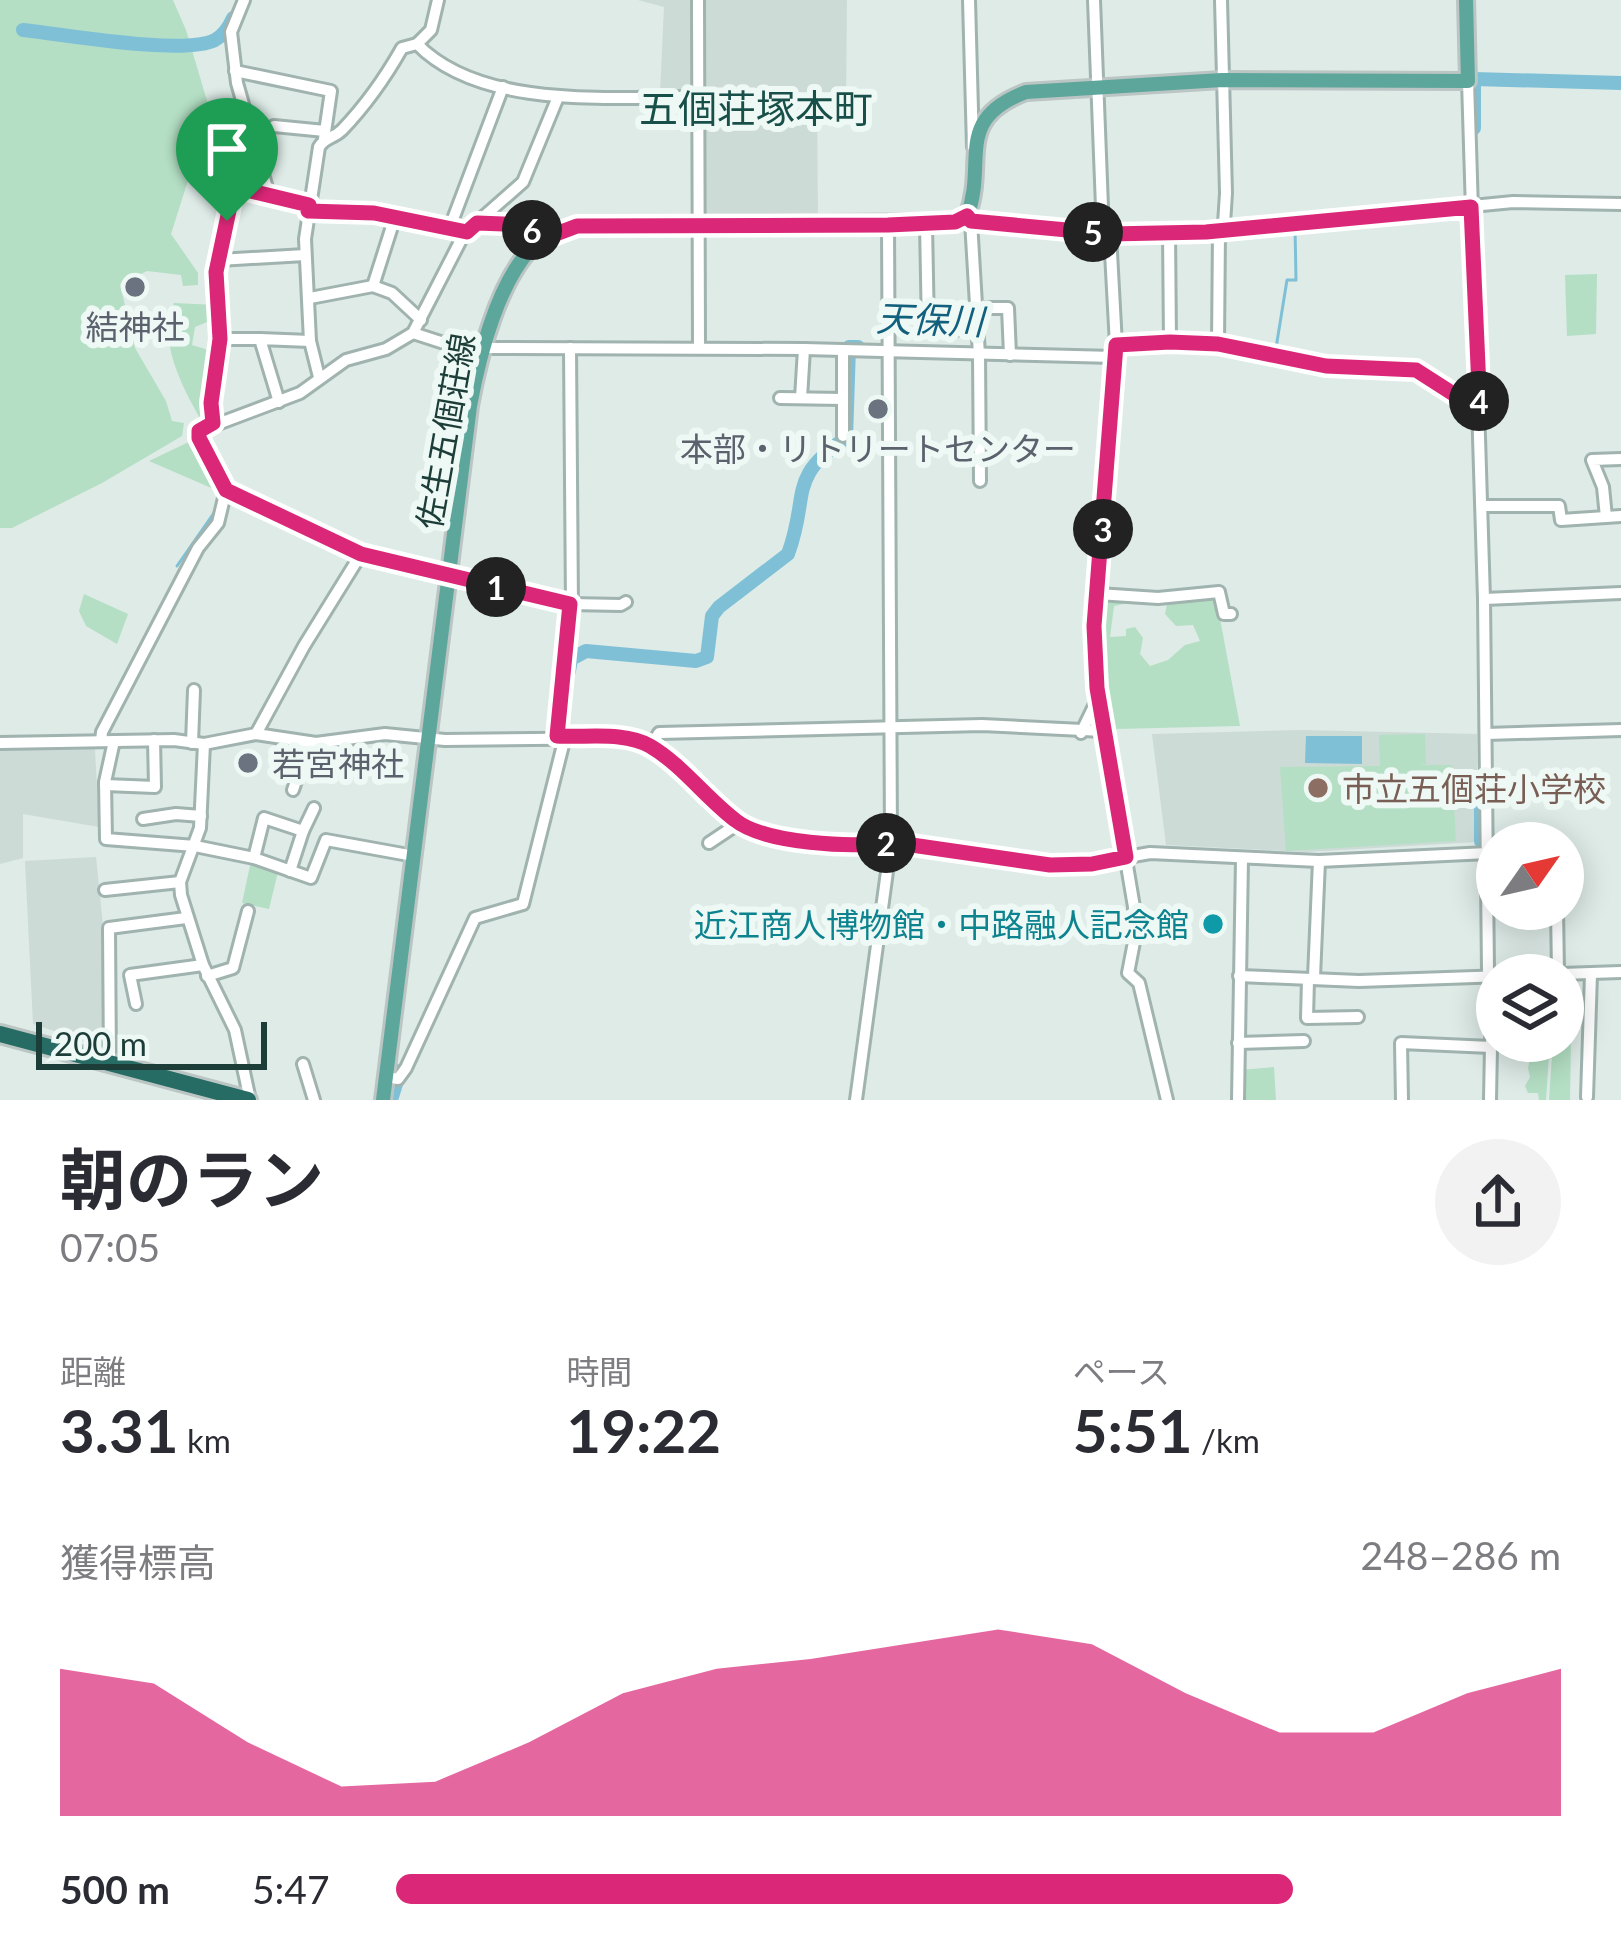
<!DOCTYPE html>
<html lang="ja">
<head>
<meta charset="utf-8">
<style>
  body { margin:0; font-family:Lato,"Noto Sans JP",sans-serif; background:#f2f2f3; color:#2b2b33; height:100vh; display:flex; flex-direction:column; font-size:45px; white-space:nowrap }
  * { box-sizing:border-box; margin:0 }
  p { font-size:39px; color:#7c7c81 }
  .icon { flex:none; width:66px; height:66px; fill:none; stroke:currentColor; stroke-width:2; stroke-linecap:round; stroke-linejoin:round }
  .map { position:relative; height:1100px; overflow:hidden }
  .details { display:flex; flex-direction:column; background:#fff; flex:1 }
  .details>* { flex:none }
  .needle { width:78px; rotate:56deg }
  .tools { position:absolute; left:1476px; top:822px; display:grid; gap:24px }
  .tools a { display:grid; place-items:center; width:108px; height:108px; border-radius:50%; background:#fff; box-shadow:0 6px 30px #0003; font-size:60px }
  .scale { position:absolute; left:36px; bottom:30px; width:231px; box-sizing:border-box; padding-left:12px; border:6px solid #1d3d38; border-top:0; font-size:33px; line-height:42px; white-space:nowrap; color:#1d3d38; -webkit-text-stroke:9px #eef8f4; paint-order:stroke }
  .pin { position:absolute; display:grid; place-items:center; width:102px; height:102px; color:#fff; margin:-123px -51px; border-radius:50% 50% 50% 0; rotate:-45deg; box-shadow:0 0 12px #0007 }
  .pin .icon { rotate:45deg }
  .km { position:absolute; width:60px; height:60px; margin:-30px; border-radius:50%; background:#222; color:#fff; font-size:33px; line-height:60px; text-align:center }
  .round { display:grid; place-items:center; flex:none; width:126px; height:126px; border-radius:63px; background:#f2f2f3 }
  .headline { display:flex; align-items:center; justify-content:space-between; height:204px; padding:0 60px }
  h1 { font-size:66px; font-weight:700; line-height:90px }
  .metrics { display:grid; grid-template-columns:repeat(3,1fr); gap:18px; height:204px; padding:12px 60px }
  .metrics div { display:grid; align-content:center }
  .metrics b { font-size:60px; font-weight:700 }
  .metrics small { font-size:33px; font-weight:400 }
  .metrics p { font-size:33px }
  .chart { height:336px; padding:24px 60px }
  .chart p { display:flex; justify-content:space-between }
  .chart svg { width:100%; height:216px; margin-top:12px; fill:#db2777; opacity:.7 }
  ul { padding:0 60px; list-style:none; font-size:39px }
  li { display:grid; grid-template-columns:192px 144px 1fr; align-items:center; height:90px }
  li i { height:30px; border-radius:15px; background:#db2777 }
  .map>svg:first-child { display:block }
</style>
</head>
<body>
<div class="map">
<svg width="1621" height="1100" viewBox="0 0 1621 1100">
  <rect width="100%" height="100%" fill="#deebe7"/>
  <g fill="#ccdbd6">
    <polygon points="847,0 846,98 817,101 818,219 713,218 705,213 706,94 660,94 664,7 638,0"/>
    <polygon points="1302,730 1477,734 1477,842 1307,852 1166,845 1152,734"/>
    <polygon points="95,749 99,827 23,814 23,858 0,864 0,750"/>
    <polygon points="96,857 104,935 105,1048 33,1024 25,861"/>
  </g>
  <g fill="#b4dfc4">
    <polygon points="0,0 173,0 186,30 210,111 171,234 198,273 198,285 183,286 181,275 147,271 120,284 135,348 166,401 172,421 184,423 182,436 102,483 12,528 0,528"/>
    <polygon points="1597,274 1596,334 1567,336 1565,275"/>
    <path d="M174,303L216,305L217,318L195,327L192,345L215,352L210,416L201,420C181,385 157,338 174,303Z"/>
    <polygon points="193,440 220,487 216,490 149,461"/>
    <polygon points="84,594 128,614 117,644 86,626 79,611"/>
    <polygon points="1216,597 1240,726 1115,729 1108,723 1104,682 1108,678 1104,661 1105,603 1132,602 1114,606 1110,637 1126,636 1126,629 1135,627 1143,638 1140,654 1150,666 1168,660 1185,645 1200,641 1193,625 1176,626 1165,614 1167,604"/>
    <polygon points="1425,734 1426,764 1417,765 1452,765 1456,841 1286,851 1280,767 1380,766 1379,735"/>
    <polygon points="251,861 278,872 269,909 242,903"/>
    <polygon points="1563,977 1572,977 1570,1100 1549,1100 1553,1041 1563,1041"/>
    <polygon points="1534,1041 1550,1041 1546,1100 1539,1100 1538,1093 1528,1093 1525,1086 1530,1077 1528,1068"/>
    <polygon points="1274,1067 1276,1100 1242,1100 1240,1070"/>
  </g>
  <polygon fill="#7fc0d7" points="1306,736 1362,736 1362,764 1305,763"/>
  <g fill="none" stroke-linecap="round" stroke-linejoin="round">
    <g stroke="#7fc0d7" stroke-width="3">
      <polyline points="436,30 441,11"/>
      <polyline points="1272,350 1276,348 1287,280 1296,280 1295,227"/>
      <polyline points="177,566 216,510"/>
    </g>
    <g stroke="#7fc0d7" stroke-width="14">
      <path d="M23,30C62,34 184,56 215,40C224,35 229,27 233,18"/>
      <polyline points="1474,128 1474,79 1621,83"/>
      <path d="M569,671L571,659L586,651L696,661L707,657L712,616L719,607L788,554C810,495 786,478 846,438L849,347H858"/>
      <polyline points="1481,841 1481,798"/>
      <polyline points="391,1100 400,1071"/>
    </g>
    <defs>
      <g id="minor">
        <polyline points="244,0 231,32 237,83 269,195 309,205"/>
        <polyline points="698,0 699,348"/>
        <polyline points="969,0 973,147"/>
        <polyline points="1094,0 1103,233"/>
        <polyline points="417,44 431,30 438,0"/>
        <polyline points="235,71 331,91 324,139"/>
        <polyline points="1468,81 1484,599 1488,970 1492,994 1490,1100"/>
        <polyline points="251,139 274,126 325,131"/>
        <polyline points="308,211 374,213 467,232"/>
        <polyline points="967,216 971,221 1110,234 1206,232 1513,202 1621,204"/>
        <polyline points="395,217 373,286 392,293 421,320"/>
        <polyline points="971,221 979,355 980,481"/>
        <polyline points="477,223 526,225 540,240"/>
        <polyline points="926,224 928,330 976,329"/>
        <polyline points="450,227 503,87"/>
        <polyline points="1169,230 1170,342"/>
        <polyline points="1219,231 1224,224 1226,193 1221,0"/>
        <polyline points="1110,234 1116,345 1094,626 1097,688 1134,907 1134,942 1128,973 1139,983 1167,1100"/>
        <polyline points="219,260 305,255"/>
        <polyline points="310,298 373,286"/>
        <polyline points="976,308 1008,308 1010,355"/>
        <polyline points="413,333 453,346 476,348 804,349 1114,357"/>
        <polyline points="220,339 260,339"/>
        <polyline points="1218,344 1219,231"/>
        <polyline points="1116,345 1170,342 1218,344 1326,366 1416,370 1480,411"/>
        <polyline points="843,351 843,436"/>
        <path d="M319,377L310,341L305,239L319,147C326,136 333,139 342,130C366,105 385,78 402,48L417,44C481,110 613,97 697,97"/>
        <polyline points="780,398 843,399"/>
        <polyline points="801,398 804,349"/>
        <polyline points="279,402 260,339 310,341"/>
        <polyline points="213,423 211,403 220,339 216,272 234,187 269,195"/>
        <polyline points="226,490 361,554 570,604 621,605 626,602"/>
        <polyline points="1482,506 1559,506 1561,520 1621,516"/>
        <polyline points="1606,517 1603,487 1592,460 1621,459"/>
        <polyline points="1098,594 1158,598 1219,592 1224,614 1231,614"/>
        <polyline points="1484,599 1621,593"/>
        <polyline points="1081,733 1098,698"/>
        <polyline points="256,734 304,646 361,554"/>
        <polyline points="1486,734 1621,730"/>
        <polyline points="557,737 572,608 570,348"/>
        <polyline points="101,741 102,732 198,548 218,523 226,490 199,438 199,431 300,393 346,360 386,349 413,333 464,234 523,182 558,97"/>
        <polyline points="114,741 105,782 106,839 195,846 254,858 311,878 326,840 414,856"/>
        <path d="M0,743L174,740L204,744L256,734L316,743L385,734L445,740L630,738C675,756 702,800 742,825C772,844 856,848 891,842L1077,866L1150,853L1319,861L1488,853"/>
        <polyline points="192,743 194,690"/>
        <polyline points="204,744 200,828 180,882 181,895 203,965 235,1030 250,1100"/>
        <polyline points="651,746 659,733 982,725 1103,731"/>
        <polyline points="105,785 155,787 154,740"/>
        <polyline points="293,790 309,742"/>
        <polyline points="143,819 176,814 201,816"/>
        <polyline points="709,843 739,823"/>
        <polyline points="254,858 264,818 303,831 314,808"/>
        <polyline points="290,871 303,831"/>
        <polyline points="105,890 180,882"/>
        <polyline points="1557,909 1558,973"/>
        <polyline points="207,976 233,968 248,911"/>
        <polyline points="1239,976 1359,981 1621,972"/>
        <polyline points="1314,977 1319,861"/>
        <polyline points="1308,980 1307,1018 1358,1017"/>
        <polyline points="136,1004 130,975 203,965"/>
        <polyline points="1238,1043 1304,1041"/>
        <polyline points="110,1064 109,928 186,918"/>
        <polyline points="303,1064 314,1100"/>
        <polyline points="386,1077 398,1079 406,1068 475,918 523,904 565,737"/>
        <polyline points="1587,1097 1591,974"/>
        <polyline points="856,1100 891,842 888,225"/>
        <polyline points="1238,1100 1242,859"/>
        <polyline points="1402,1100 1401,1043 1491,1047"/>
      </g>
      <path id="major" d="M383,1100L470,406C479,357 499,274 540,240C556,228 576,226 595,225L955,222L967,216C988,162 952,120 1026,92L1222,80L1468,81L1466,0"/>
      <polyline id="highway" points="0,1034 248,1100"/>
    </defs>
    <use href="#minor" stroke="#a0b3af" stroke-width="16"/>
    <use href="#major" stroke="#bbc5c3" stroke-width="20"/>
    <use href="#highway" stroke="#bbc5c3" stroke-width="22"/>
    <use href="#minor" stroke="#fff" stroke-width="10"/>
    <use href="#major" stroke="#5da69b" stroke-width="14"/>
    <use href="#highway" stroke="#266c65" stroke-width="16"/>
  </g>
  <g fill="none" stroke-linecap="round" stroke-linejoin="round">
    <defs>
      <path id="route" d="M234,187L309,205L308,211L374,213L467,232L477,223L526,225L540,240L577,226L888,225L955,222L967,216L971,221L1110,234L1206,232L1471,207L1480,411L1416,370L1326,366L1218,344L1170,342L1116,345L1094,626L1097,688L1126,857L1092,864L1050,865L891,842C853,848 765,844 735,820C706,798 681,764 650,746C624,731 586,738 557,736L570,604L361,554L226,490L199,438V431L213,423L211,403L220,339L216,272Z"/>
    </defs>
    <use href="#route" stroke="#fff" stroke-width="24"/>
    <use href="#route" stroke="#db2777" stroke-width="15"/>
  </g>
  <g fill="#6b7280" stroke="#eef8f4" stroke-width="4.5">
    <circle cx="135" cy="287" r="12"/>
    <circle cx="878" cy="409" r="12"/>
    <circle cx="248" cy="763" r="12"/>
  </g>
  <circle fill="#8d6e63" stroke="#eef8f4" stroke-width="4.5" cx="1318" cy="788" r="12"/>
  <circle fill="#0f9aa8" stroke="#eef8f4" stroke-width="4.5" cx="1213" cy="924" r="12"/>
  <g text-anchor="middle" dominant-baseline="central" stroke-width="12" stroke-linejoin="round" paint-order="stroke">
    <g font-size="33" fill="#5b616d" stroke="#eef8f4">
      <text x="135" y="326">結神社</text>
      <text x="878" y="448">本部・リトリートセンター</text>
      <text x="272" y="763" text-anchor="start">若宮神社</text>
    </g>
    <g font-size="33" fill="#1d3d38" stroke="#eef8f4">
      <text transform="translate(445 431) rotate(-80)">佐生五個荘線</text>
    </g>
    <g font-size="33" fill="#785e54" stroke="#eef8f4" text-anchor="start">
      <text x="1342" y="788">市立五個荘小学校</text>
    </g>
    <g font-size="33" fill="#0d838f" stroke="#eef8f4" text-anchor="end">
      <text x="1189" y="924">近江商人博物館・中路融人記念館</text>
    </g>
    <g font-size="36" font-style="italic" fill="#12607e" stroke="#eef8f4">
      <text transform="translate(930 319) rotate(2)">天保川</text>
    </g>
    <g font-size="39" fill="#185049" stroke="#eef8f4">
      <text x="756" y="108">五個荘塚本町</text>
    </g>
  </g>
</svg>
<div class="tools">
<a><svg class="needle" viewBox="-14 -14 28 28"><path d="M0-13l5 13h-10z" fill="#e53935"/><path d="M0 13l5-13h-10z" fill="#7c7c81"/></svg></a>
<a><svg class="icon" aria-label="layers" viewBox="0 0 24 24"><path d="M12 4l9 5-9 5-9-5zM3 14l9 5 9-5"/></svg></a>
</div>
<div class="scale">200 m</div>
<div class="pin" style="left:227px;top:221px;background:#1e9e55"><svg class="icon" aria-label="arrive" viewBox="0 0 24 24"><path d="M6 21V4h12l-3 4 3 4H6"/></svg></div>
<b class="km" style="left:496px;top:587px">1</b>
<b class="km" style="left:886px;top:843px">2</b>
<b class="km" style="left:1103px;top:529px">3</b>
<b class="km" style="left:1479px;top:401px">4</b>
<b class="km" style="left:1093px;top:232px">5</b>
<b class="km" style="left:532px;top:230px">6</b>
</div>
<section class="details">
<div class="headline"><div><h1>朝のラン</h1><p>07:05</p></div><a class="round"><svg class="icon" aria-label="share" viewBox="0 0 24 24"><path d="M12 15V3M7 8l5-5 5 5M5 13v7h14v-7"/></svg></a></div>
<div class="metrics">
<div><p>距離</p><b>3.31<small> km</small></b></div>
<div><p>時間</p><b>19:22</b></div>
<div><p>ペース</p><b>5:51<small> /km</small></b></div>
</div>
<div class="chart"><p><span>獲得標高</span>248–286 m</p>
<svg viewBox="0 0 160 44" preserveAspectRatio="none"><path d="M0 44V14L10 17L20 29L30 38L40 37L50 29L60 19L70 14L80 12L90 9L100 6L110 9L120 19L130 27L140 27L150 19L160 14V44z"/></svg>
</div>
<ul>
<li><b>500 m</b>5:47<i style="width:77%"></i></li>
</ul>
</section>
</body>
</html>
